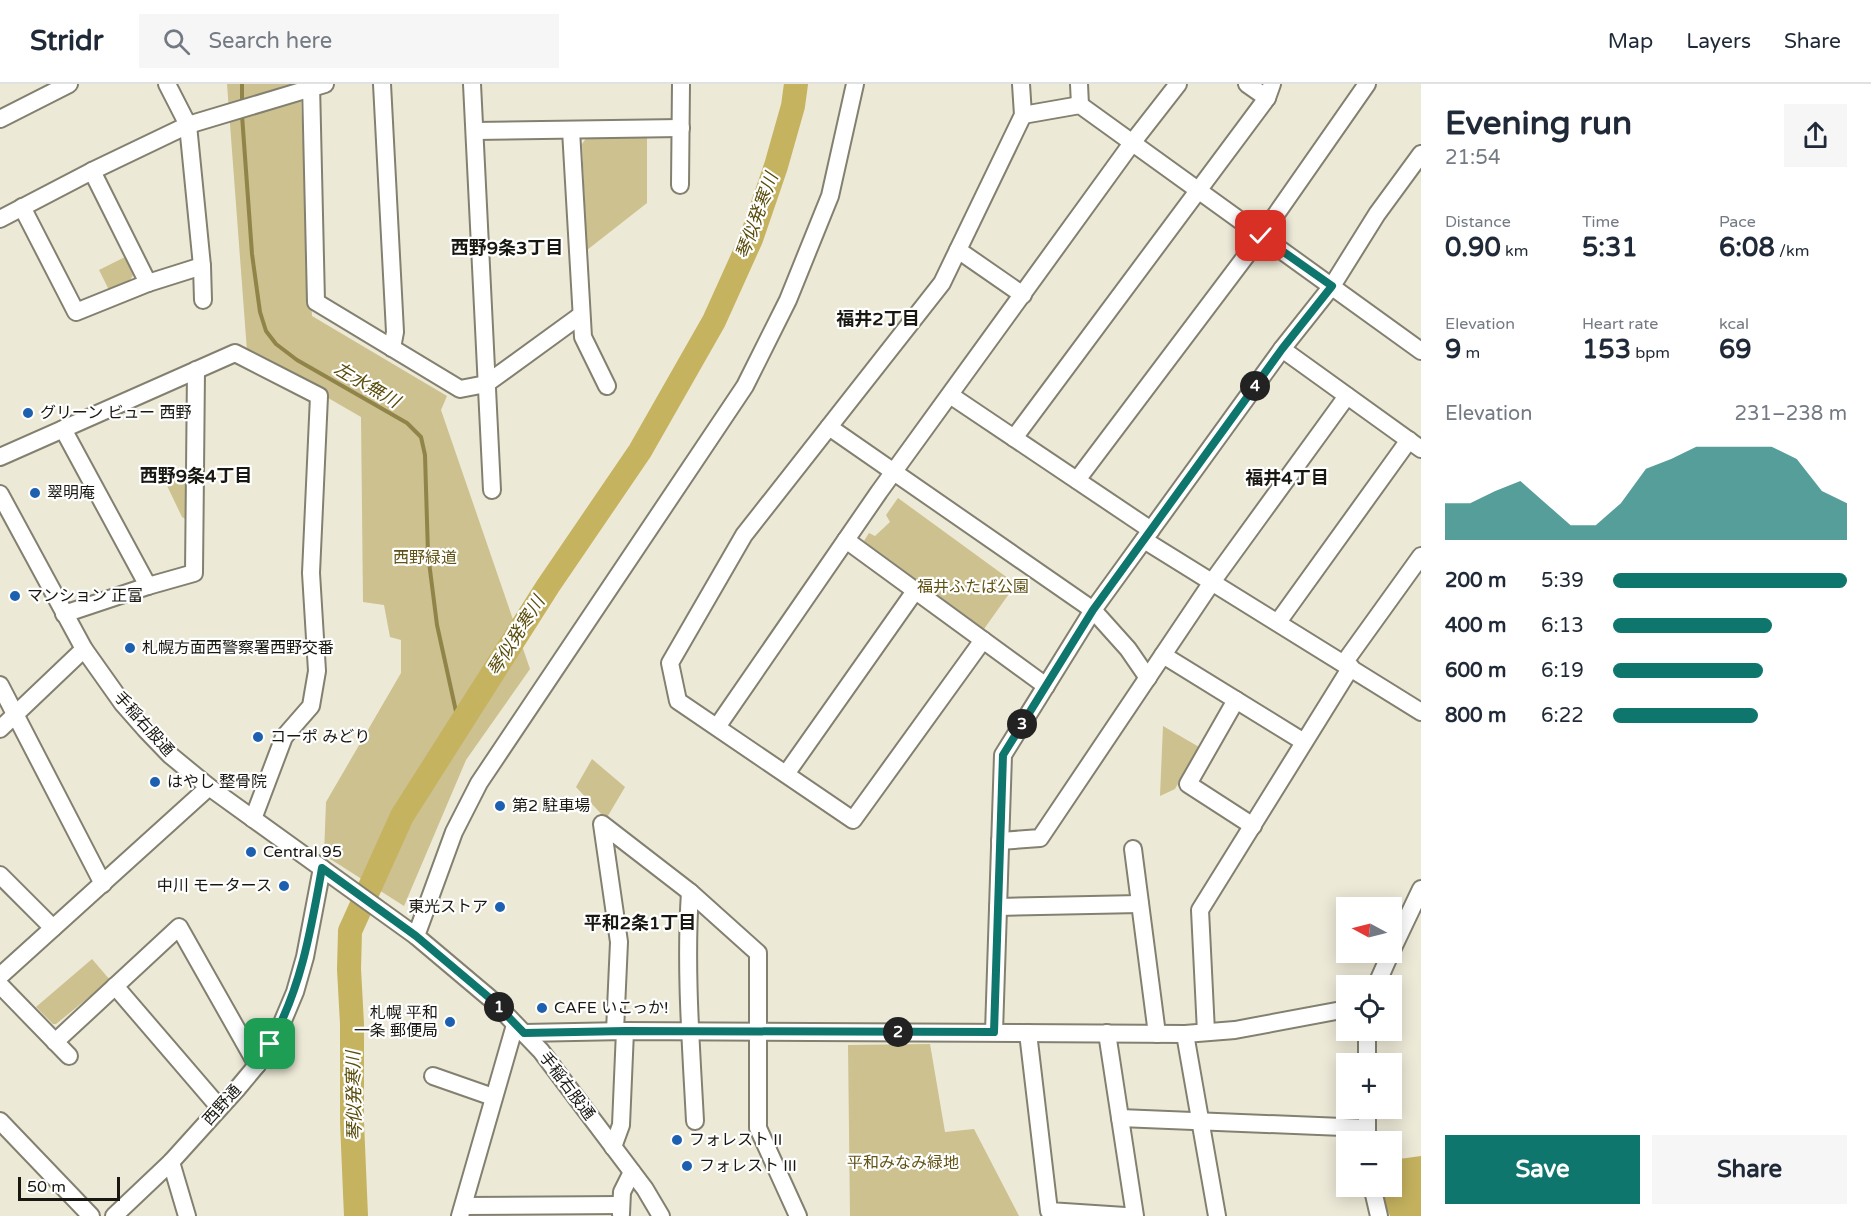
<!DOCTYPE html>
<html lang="en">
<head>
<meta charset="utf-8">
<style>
  body { margin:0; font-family:"Varela Round","Noto Sans JP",sans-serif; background:#f6f6f7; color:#1f2937; height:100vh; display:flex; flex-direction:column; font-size:22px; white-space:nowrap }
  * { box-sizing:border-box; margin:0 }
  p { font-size:20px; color:#747a83 }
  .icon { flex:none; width:33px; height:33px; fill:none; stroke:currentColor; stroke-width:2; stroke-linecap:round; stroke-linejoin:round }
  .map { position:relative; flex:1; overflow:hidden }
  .side { display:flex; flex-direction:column; background:#fff; width:450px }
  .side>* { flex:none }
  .needle { width:39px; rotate:277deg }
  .tools { position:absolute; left:1336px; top:813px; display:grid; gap:12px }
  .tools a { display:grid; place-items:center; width:66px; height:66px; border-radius:0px; background:#fff; box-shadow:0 3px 15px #0003; font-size:30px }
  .scale { position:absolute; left:18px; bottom:15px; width:102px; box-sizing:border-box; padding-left:6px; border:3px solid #181711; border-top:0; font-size:16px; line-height:21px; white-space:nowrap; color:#181711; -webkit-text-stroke:4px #fff; paint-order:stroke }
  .pin { position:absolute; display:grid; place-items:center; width:51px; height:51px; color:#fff; margin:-26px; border-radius:12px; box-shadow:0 3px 9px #0006 }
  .km { position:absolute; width:30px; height:30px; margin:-15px; border-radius:50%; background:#222; color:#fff; font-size:16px; line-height:30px; text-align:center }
  .round { display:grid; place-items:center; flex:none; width:63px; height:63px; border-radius:0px; background:#f6f6f7 }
  .head { display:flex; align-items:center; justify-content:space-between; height:102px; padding:0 24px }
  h1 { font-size:33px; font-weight:700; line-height:45px }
  .metrics { display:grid; grid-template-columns:repeat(3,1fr); gap:9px; height:102px; padding:6px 24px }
  .metrics div { display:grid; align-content:center }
  .metrics b { font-size:26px; font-weight:700 }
  .metrics small { font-size:16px; font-weight:400 }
  .metrics p { font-size:16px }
  .chart { height:168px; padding:12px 24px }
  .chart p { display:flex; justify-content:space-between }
  .chart svg { width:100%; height:108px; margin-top:6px; fill:#0f766e; opacity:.7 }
  .action { display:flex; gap:12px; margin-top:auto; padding:12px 24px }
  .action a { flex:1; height:69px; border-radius:0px; background:#0f766e; color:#fff; font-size:24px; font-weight:700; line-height:69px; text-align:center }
  .action a+a { background:#f6f6f7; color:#1f2937 }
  ul { padding:0 24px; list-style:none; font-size:20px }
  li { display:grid; grid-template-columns:96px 72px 1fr; align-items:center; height:45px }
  li i { height:15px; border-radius:8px; background:#0f766e }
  header { display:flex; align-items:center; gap:36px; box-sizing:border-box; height:84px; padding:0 30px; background:#fff; border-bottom:2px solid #e0e1e3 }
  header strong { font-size:28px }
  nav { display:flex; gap:33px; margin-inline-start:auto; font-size:21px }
  .search { width:420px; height:54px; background:#f6f6f7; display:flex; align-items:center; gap:15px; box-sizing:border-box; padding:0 21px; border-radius:0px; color:#747a83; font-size:22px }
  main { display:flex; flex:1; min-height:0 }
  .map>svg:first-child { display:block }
</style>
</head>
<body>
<header>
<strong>Stridr</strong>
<div class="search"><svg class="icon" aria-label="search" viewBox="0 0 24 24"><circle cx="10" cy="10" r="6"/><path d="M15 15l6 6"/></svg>Search here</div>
<nav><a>Map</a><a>Layers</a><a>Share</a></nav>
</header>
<main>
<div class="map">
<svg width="1421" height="1132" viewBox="0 0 1421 1132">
  <rect width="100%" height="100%" fill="#ede9d7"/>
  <g fill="#ccc18f">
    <polygon points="227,0 300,0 312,232 447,312 441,326 530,585 466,676 404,822 324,771 326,718 401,589 401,556 390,553 384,521 363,518 361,333 247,267"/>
    <polygon points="587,53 647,54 647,119 587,166 582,60"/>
    <path d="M125,173L133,191C130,200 118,203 109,206L99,186Z"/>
    <polygon points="160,387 187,387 187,436 182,433"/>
    <polygon points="898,414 1016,500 984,545 864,457 869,449 875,452 890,438 886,431"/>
    <polygon points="1163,642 1199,663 1175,705 1160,712"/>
    <polygon points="592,675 625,703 606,735 576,703"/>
    <polygon points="92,875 110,896 56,940 53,940 36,923"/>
    <polygon points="930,960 945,1048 974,1045 1019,1132 850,1132 848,961"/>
  </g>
  <polygon fill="#c3b15e" points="1421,1072 1421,1132 1390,1132 1381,1111 1379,1103 1392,1102 1392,1076"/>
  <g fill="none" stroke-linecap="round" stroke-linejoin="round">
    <g stroke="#918448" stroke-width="4">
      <polyline points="242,20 242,0"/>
      <polyline points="242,31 252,170 260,228 266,247 276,260 297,276 407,339 421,353 425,371 428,470 437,541 459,641"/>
    </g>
    <polyline stroke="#c5b360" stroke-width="24" points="356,1132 352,1038 352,940 349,885 350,847 402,732 548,502 640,367 714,237 751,155 776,82 793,22 796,0"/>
    <defs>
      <g id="minor">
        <polyline points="167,0 188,41 202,182 203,216"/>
        <polyline points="311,0 316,218 460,305 486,300 581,231"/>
        <polyline points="382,0 395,248 392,264"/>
        <polyline points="472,0 492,406"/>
        <polyline points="1079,0 1080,21"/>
        <polyline points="1247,0 1267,14"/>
        <polyline points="1023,31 1080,21 1421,267"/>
        <polyline points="0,35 69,0"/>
        <polyline points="571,46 583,253 607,302"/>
        <polyline points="475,47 681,44"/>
        <polyline points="92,87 148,199"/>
        <polyline points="680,101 681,0"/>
        <polyline points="22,123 76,228 148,199 202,182"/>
        <polyline points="0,135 92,87 188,41 325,0"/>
        <polyline points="958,166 1023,211"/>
        <polyline points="1282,265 1421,365"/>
        <polyline points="950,311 1151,446"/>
        <polyline points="829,343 1093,526 1128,565 1148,594"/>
        <polyline points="63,345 148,502"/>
        <polyline points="1014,354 1267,14 1272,0"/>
        <polyline points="0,373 235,269 319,312 311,489 317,587 311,622 284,653 253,735"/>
        <polyline points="1077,396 1261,152 1367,0"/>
        <polyline points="0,410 84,565 123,620 145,645 170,671 209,703 416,852 492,916 541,967 645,1105 661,1132"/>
        <polyline points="846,456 1046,602"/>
        <polyline points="1144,456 1421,628"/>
        <polyline points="64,530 148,502 194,489 196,286"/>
        <polyline points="1278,538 1409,356"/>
        <polyline points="983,556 853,736 678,617 670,579 744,451 942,199 1023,31 1021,0"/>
        <polyline points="1163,571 1304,658"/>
        <polyline points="1344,579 1421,472"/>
        <polyline points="0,601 103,800"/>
        <polyline points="1236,616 1188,700 1253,742"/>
        <polyline points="717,643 879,408 1132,59 1178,0"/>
        <polyline points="0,645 84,565"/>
        <polyline points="786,690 915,507"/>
        <polyline points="1000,757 1040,754 1212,498 1347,312"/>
        <polyline points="1133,765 1157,950"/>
        <polyline points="0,791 53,844"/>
        <path d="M690,808C685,884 691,961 695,1037"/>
        <polyline points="998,823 1140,820"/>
        <polyline points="416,852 454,748 479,699 745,302 788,216 830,112 855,0"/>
        <polyline points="1392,866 1421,805"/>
        <polyline points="0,892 209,703"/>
        <polyline points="0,901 69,972"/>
        <polyline points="115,902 219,1023"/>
        <polyline points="1376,902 1391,868"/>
        <polyline points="1367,946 1367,980"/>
        <polyline points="615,947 619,858 602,740 690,808 758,869 758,1044 798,1132"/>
        <polyline points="994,948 1003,671 1093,526 1282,265 1332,202 1377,130 1421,70"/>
        <polyline points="1206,948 1200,826 1351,583"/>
        <polyline points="524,949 625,947 1185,950 1235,946 1347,925"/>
        <polyline points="1028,949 1049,1127 1125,1132"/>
        <polyline points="1107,949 1135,1132"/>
        <polyline points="1185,950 1217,1132"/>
        <polyline points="55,958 179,843 257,981"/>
        <polyline points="433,992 493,1013"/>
        <polyline points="1367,1024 1367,1058"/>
        <polyline points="1120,1034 1367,1044"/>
        <polyline points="0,1037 91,1132"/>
        <polyline points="613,1063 621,1041 625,947"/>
        <polyline points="171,1078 187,1132"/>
        <polyline points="1372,1102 1379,1132"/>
        <polyline points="464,1122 621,1121"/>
        <polyline points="621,1130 622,1108 632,1088"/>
        <polyline points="114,1132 171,1078 237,1005 257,981 270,960 282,939 295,908 305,873 322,784"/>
        <polyline points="460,1132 515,941"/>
      </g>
    </defs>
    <use href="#minor" stroke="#838070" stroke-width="20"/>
    <use href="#minor" stroke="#fff" stroke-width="16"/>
  </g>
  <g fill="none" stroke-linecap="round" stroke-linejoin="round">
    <defs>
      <path id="route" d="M270,960C301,905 311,846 322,784L416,852L492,916L524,949L625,947L994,948L1003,671L1093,526L1282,265L1332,202L1261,152"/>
    </defs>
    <use href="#route" stroke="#fff" stroke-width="12"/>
    <use href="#route" stroke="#0f766e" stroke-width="8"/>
  </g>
  <g fill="#1e60b0" stroke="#fff" stroke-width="2">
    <circle cx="28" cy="329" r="6"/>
    <circle cx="35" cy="409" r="6"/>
    <circle cx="15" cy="512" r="6"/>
    <circle cx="130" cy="564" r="6"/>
    <circle cx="258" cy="653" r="6"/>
    <circle cx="155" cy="698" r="6"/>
    <circle cx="500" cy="722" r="6"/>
    <circle cx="251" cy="768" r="6"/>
    <circle cx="284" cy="802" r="6"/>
    <circle cx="500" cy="823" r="6"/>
    <circle cx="542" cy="924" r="6"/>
    <circle cx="450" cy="938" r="6"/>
    <circle cx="677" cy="1056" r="6"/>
    <circle cx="687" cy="1082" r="6"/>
  </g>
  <g text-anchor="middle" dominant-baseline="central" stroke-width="4.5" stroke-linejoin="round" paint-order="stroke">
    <g font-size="16" fill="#181711" stroke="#fff" text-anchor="start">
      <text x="40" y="329">グリーン ビュー 西野</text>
      <text x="47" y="409">翠明庵</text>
      <text x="27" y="512">マンション 正富</text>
      <text x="142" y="564">札幌方面西警察署西野交番</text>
      <text x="270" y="653">コーポ みどり</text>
      <text x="167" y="698">はやし 整骨院</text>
      <text x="512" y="722">第2 駐車場</text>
      <text x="263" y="768">Central 95</text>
      <text x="272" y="802" text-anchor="end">中川 モータース</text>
      <text x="488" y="823" text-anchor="end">東光ストア</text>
      <text x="554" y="924">CAFE いこっか!</text>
      <text x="438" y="929" text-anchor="end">札幌 平和<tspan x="438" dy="18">一条 郵便局</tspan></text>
      <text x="689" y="1056">フォレスト II</text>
      <text x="699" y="1082">フォレスト III</text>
    </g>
    <g font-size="16" fill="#605314" stroke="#fff">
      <text x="425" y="474">西野緑道</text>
      <text x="973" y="503">福井ふたば公園</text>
      <text x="903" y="1079">平和みなみ緑地</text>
    </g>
    <g font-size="16" fill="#181711" stroke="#fff">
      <text transform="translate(144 640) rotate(48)">手稲右股通</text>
      <text transform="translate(567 1002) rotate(53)">手稲右股通</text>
      <text transform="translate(222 1021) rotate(-48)">西野通</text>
    </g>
    <g font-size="18" font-style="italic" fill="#5a4d0b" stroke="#fff">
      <text transform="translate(757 132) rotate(-70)">琴似発寒川</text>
      <text transform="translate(367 301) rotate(30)">左水無川</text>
      <text transform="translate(516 552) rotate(-58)">琴似発寒川</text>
      <text transform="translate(354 1012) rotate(-91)">琴似発寒川</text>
    </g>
    <g font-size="18" font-weight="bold" fill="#181711" stroke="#fff">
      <text x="507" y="164">西野9条3丁目</text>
      <text x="878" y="235">福井2丁目</text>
      <text x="196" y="392">西野9条4丁目</text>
      <text x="1287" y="394">福井4丁目</text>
      <text x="640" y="839">平和2条1丁目</text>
    </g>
  </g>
</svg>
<div class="tools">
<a><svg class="needle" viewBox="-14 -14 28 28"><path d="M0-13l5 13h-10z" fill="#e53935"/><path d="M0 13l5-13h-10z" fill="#747a83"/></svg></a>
<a><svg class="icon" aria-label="locate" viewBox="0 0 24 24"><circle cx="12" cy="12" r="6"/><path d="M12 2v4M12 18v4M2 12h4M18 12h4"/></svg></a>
<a>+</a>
<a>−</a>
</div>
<div class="scale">50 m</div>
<div class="pin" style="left:270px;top:960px;background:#1e9e55"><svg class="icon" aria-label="arrive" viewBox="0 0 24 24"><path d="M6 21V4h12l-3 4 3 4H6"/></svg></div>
<div class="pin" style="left:1261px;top:152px;background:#d93025"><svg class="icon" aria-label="check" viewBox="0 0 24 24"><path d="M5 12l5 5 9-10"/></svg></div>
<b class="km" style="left:499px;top:923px">1</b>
<b class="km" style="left:898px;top:948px">2</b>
<b class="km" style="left:1022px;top:640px">3</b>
<b class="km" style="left:1255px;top:302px">4</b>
</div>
<section class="side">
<div class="head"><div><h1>Evening run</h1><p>21:54</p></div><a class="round"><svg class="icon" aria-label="share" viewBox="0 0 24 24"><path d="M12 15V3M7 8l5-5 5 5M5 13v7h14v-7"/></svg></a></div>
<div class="metrics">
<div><p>Distance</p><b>0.90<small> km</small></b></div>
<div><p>Time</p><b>5:31</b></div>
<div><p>Pace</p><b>6:08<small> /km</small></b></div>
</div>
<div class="metrics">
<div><p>Elevation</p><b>9<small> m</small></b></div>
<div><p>Heart rate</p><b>153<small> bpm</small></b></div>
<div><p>kcal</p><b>69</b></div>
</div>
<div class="chart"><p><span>Elevation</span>231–238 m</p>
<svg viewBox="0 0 160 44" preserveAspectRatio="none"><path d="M0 44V29L10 29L20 24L30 20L40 29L50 38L60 38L70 29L80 15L90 11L100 6L110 6L120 6L130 6L140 11L150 24L160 29V44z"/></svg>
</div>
<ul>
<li><b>200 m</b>5:39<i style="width:100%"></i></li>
<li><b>400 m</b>6:13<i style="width:68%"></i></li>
<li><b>600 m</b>6:19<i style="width:64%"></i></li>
<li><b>800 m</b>6:22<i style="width:62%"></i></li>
</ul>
<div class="action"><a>Save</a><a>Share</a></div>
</section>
</main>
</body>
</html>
